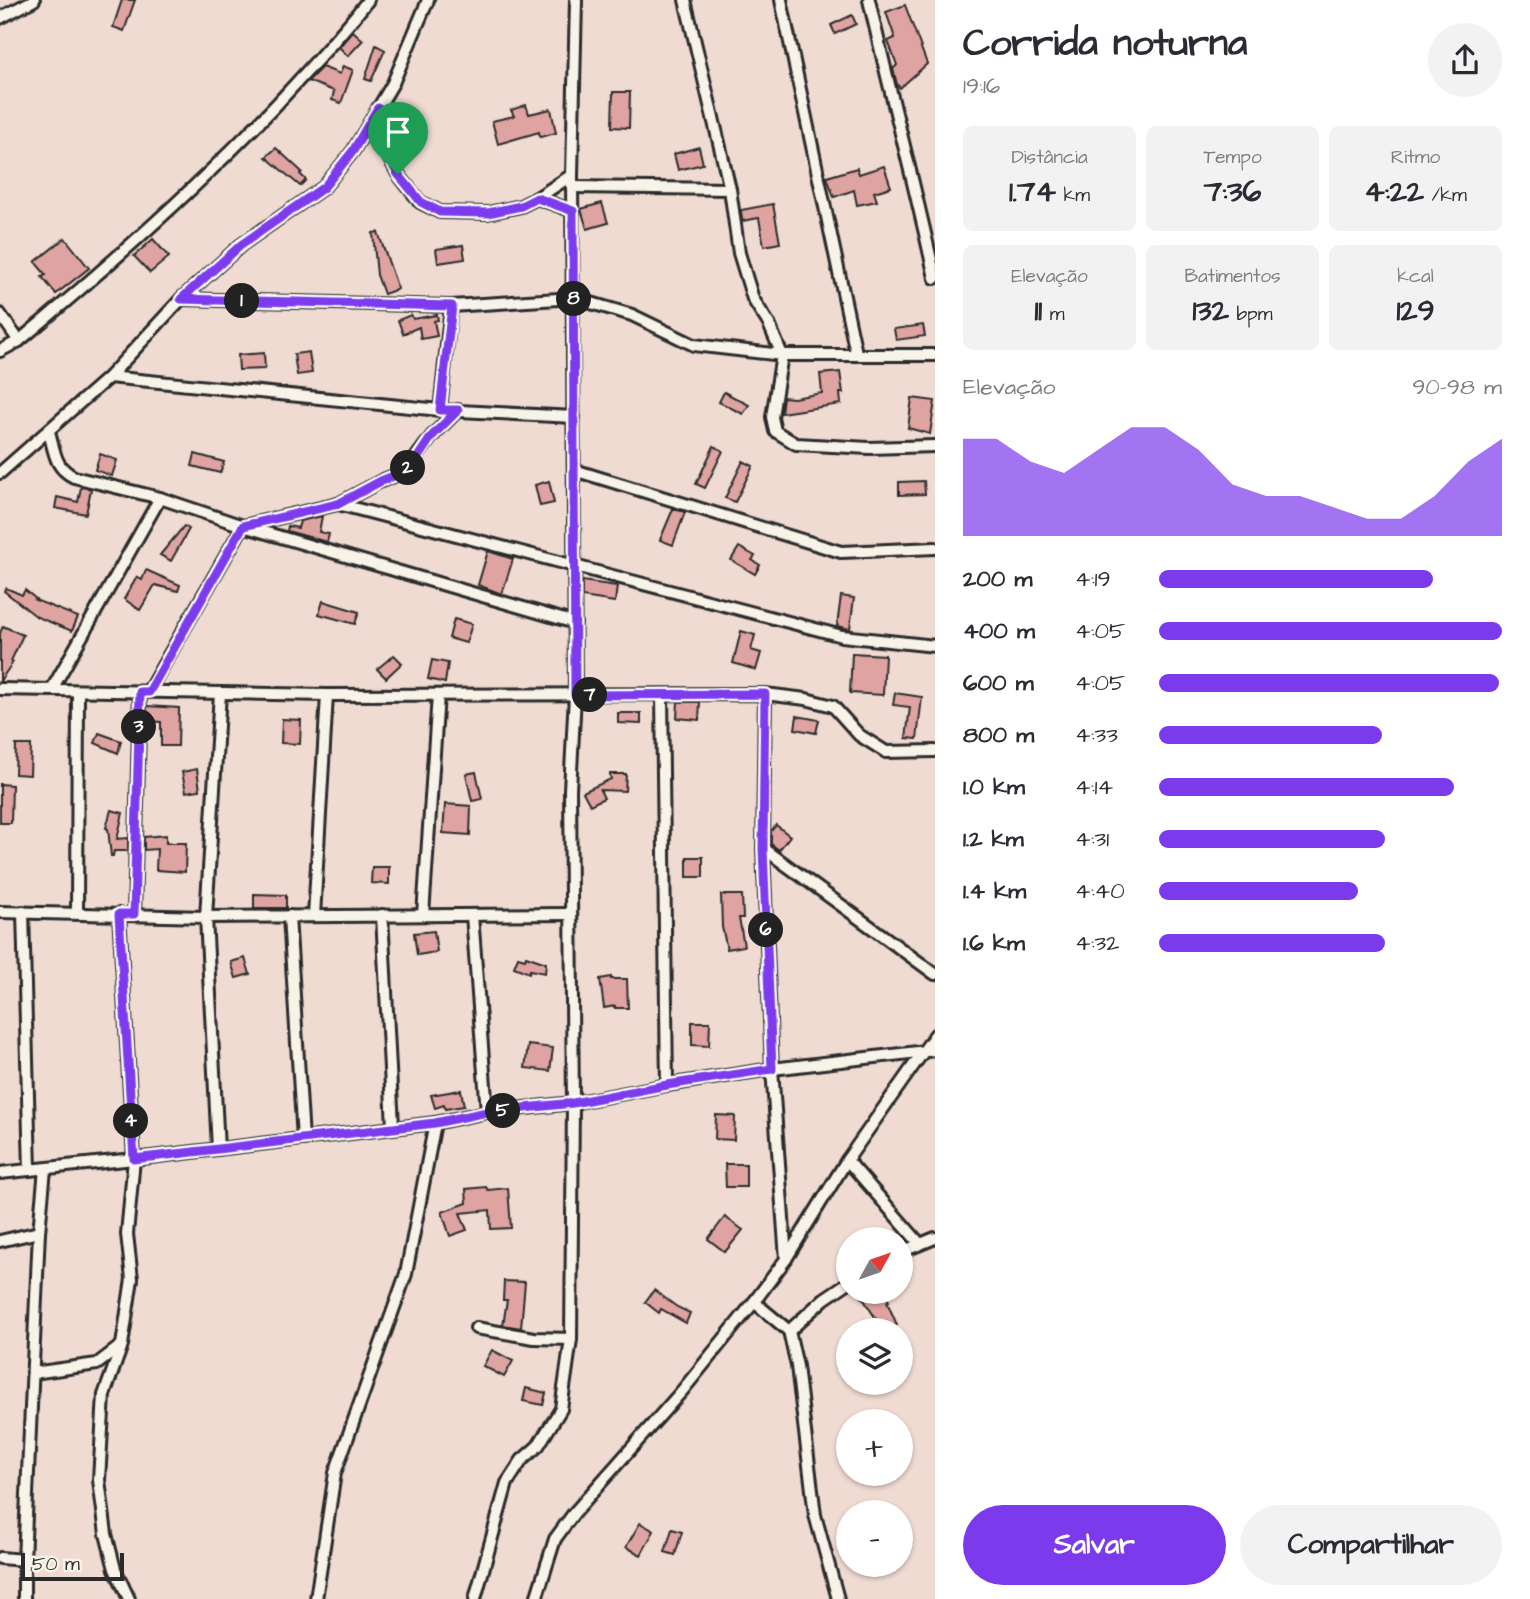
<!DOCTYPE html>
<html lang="pt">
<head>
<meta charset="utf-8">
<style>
  body { margin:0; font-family:"Architects Daughter",sans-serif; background:#f2f2f3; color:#2b2b33; height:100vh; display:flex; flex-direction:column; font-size:26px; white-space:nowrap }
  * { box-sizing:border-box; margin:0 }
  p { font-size:23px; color:#7c7c81 }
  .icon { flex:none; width:38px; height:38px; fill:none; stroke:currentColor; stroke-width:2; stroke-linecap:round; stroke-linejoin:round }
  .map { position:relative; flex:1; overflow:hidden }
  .panel { display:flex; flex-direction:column; background:#fff; width:595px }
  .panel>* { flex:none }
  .needle { width:46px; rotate:50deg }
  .controls { position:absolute; left:836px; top:1227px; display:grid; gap:14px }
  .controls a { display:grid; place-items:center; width:77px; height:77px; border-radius:50%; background:#fff; box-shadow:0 2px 5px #0004; font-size:35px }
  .scale { position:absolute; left:21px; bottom:18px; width:103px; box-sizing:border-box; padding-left:7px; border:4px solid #2b2b2b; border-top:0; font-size:19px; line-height:24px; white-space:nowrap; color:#2b2b2b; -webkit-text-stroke:5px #f7f3e8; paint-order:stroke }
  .pin { position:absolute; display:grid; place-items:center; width:60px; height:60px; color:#fff; margin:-72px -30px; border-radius:50% 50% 50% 0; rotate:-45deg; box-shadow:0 0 7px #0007 }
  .pin .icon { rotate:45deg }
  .km { position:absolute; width:35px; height:35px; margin:-18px; border-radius:50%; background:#222; color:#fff; font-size:19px; line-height:35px; text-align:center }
  .round { display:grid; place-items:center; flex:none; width:74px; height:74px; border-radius:37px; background:#f2f2f3 }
  .head { display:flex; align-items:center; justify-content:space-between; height:119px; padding:0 28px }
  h1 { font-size:38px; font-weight:700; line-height:52px }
  .metrics { display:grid; grid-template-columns:repeat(3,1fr); gap:10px; height:119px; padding:7px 28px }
  .metrics div { display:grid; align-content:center; border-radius:10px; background:#f2f2f3; text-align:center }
  .metrics b { font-size:30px; font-weight:700 }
  .metrics small { font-size:19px; font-weight:400 }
  .metrics p { font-size:19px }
  .chart { height:196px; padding:14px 28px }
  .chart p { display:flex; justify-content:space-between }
  .chart svg { width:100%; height:126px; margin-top:7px; fill:#7c3aed; opacity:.7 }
  .action { display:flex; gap:14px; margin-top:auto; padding:14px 28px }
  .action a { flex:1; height:80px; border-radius:42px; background:#7c3aed; color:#fff; font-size:28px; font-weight:700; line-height:80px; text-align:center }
  .action a+a { background:#f2f2f3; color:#2b2b33 }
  ul { padding:0 28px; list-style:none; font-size:23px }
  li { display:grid; grid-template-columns:112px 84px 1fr; align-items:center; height:52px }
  li i { height:18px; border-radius:9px; background:#7c3aed }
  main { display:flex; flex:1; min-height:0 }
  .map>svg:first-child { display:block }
</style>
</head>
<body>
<main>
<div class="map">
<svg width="935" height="1599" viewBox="0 0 935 1599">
  <rect width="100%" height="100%" fill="#f0dbd3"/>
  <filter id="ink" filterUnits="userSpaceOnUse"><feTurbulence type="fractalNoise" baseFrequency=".0143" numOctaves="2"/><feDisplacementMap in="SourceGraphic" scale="14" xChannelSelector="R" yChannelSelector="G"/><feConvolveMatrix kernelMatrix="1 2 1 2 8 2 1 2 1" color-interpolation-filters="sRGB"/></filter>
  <g filter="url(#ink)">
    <g fill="#dfa4a1" stroke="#2b2b2b" stroke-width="2">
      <polygon points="122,0 135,0 124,31 113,27"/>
      <polygon points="905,5 927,64 900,88 897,84 893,69 897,65 888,41 895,38 886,12"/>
      <polygon points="852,15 856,24 835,34 831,25"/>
      <polygon points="353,31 363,40 348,56 339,47"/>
      <polygon points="376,45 385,50 371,81 365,79"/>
      <polygon points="343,66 353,70 341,103 332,100 334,91 308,81 322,67 340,74"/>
      <polygon points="613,92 630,92 629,128 612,127"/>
      <polygon points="526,105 529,114 551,109 556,133 540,137 539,132 498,144 492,121 514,116 511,110"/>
      <polygon points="699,147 703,164 678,170 674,154"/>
      <polygon points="276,148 302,172 300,174 306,180 300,186 266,157"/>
      <polygon points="884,166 891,187 874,192 877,201 857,205 854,190 834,197 827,177 857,168 859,174"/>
      <polygon points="602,203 608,223 587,229 581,209"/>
      <polygon points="773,204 780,243 764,246 759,218 742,221 741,210"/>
      <polygon points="378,232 398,289 384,294 377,275 373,233"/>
      <polygon points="65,238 89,268 56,294 42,277 46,275 35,262"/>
      <polygon points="153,239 169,257 150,273 134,256"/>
      <polygon points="463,245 465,259 438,263 436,249"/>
      <polygon points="411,315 413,319 437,315 438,320 434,321 437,336 421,339 419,327 403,334 398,320"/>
      <polygon points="923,325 925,336 896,340 894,329"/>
      <polygon points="309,352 312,373 297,375 294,354"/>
      <polygon points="264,353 265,369 239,370 238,355"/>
      <polygon points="840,372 843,393 840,393 841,404 781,413 783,397 794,398 822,393 820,374"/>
      <polygon points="724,392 749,405 743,414 719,402"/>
      <polygon points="912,398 935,401 930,434 908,428"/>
      <polygon points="714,446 723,451 705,488 696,484"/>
      <polygon points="100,454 117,460 112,476 95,470"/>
      <polygon points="195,454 224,462 220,473 192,466"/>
      <polygon points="743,461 753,466 735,502 725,498"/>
      <polygon points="549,481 554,503 540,506 535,485"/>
      <polygon points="924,481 925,494 899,495 899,482"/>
      <polygon points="81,487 91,489 86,514 55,508 57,497 78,502"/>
      <polygon points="673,509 685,512 673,545 660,540"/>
      <polygon points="322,516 319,532 329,534 327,542 287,531 288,526 298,528 300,521"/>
      <polygon points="184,526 189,529 171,561 160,555"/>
      <polygon points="739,547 755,556 752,560 760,565 755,574 731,560"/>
      <polygon points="488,551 513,559 502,594 478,585"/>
      <polygon points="146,570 180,585 178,591 155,585 140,610 124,599 137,577 142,580"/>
      <polygon points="582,581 617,586 615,602 582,597"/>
      <polygon points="6,588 22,595 25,590 36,599 35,600 78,617 72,631 37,617 4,591"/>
      <polygon points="841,596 854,598 850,629 837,626"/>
      <polygon points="323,601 359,612 355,624 319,614"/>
      <polygon points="454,619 472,624 466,643 449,638"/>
      <polygon points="3,626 23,635 11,661 13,662 0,681 0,633"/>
      <polygon points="741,631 755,635 751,650 761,653 756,670 733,663"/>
      <polygon points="852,653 885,655 883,695 850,693"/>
      <polygon points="394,655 402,663 386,678 377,669"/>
      <polygon points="432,660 448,663 445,683 428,679"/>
      <polygon points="895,693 922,697 917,739 906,738 910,707 893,705"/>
      <polygon points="678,702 700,702 699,720 677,718"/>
      <polygon points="147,706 179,708 178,746 161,746 161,722 147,721"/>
      <polygon points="618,713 641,713 641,724 618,723"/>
      <polygon points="797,716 819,720 816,733 795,729"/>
      <polygon points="282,719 301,720 300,744 281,743"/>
      <polygon points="99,733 121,741 118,753 95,743"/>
      <polygon points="16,745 31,745 30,775 15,774"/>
      <polygon points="197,769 200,790 186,792 182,772"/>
      <polygon points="476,772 482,799 472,801 466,774"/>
      <polygon points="610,774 626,774 625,791 600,790 604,798 590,805 583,792 611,779"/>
      <polygon points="0,784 12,785 11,823 0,823"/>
      <polygon points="445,804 471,806 470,835 443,833"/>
      <polygon points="111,810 123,813 117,839 128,838 128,851 114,851 113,856 111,856 108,829 106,828"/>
      <polygon points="776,825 790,836 779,850 771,844 771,831"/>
      <polygon points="166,835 166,843 186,843 185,872 156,870 157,849 144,850 144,837"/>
      <rect x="687" y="857" width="16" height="20"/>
      <polygon points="372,867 389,867 389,884 371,883"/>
      <polygon points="254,894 286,895 286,908 254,908"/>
      <polygon points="721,895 742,895 743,918 739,918 744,946 727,949 722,927"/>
      <polygon points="434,931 437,952 417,955 414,933"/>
      <polygon points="526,956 546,963 545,973 530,970 529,973 514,967 518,957 525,959"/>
      <polygon points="245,958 250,974 236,978 231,962"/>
      <polygon points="611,977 611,979 627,979 628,1008 615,1008 615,1006 604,1008 600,979"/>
      <polygon points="692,1022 710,1022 709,1046 692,1045"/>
      <polygon points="528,1045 553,1048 550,1071 525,1068"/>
      <polygon points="461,1090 464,1106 445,1109 444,1105 435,1108 431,1095"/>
      <polygon points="716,1115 735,1116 734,1140 715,1139"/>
      <polygon points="725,1164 746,1164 746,1187 726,1187"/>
      <polygon points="486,1187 488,1190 508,1188 511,1228 491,1229 490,1210 460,1213 467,1230 450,1236 442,1212 467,1203 466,1189"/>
      <polygon points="725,1217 743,1230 725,1252 708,1239"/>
      <polygon points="504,1281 525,1282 521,1328 503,1325 507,1300 503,1300"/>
      <polygon points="654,1290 677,1307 690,1313 686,1323 661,1309 659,1313 645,1302"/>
      <polygon points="859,1292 883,1292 889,1301 887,1302 897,1325 883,1330"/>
      <polygon points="492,1350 513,1361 504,1377 483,1366"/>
      <polygon points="526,1388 546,1393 543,1405 523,1401"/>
      <polygon points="640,1523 654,1531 641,1555 626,1547"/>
      <polygon points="672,1529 682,1532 675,1555 665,1552"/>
    </g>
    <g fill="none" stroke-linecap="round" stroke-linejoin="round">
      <defs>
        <g id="minor">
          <polyline points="685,0 730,189 739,253 753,299 769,324 782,355 772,417 775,431 796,444 869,448 935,446"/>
          <polyline points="781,0 856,353"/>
          <path d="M869,0C890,93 915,185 935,278"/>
          <polyline points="0,18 34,0"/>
          <polyline points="378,108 381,142 398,174 420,202 440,212 488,213 521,206 537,198 572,175"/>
          <polyline points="572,187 730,189"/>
          <polyline points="537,198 573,211"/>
          <polyline points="181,299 451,306 574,298 632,315 694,345 782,355 935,355"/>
          <polyline points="0,314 19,341"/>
          <path d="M0,351L19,341C109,266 196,189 277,104C308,70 340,37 368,0"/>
          <polyline points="109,377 440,410 574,417"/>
          <polyline points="440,410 451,306"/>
          <path d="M49,432C55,452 54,467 74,477L160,498L243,526L575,623"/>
          <polyline points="574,470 841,552 935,548"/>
          <polyline points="0,473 109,377 181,299 241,245 324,187 353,151 393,83 428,0"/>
          <polyline points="338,504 381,481 401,473 409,467 432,436 458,410"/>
          <polyline points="0,689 327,695 765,694 806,699 833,706 859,735 886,752 935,751"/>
          <polyline points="52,689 160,498"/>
          <polyline points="148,692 243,526 338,504 842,636 935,646"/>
          <polyline points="765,694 763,848 772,1069 786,1259"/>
          <polyline points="662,695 667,1085"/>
          <polyline points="763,848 935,974"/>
          <polyline points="0,912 206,917 570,914"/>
          <polyline points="23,912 30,1170"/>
          <polyline points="77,913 78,691"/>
          <polyline points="134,914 140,692"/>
          <polyline points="382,915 393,1126"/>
          <polyline points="423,915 438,695"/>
          <polyline points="472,915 487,1112"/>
          <polyline points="289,916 303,1139"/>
          <polyline points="314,916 327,695"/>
          <polyline points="218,1149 206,917 220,693"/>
          <polyline points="847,1160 920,1244"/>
          <polyline points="0,1173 134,1159 435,1123 487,1112 573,1103 667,1085 772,1069 935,1050"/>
          <polyline points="0,1241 39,1232"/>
          <polyline points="901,1252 935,1238"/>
          <polyline points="754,1302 789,1331 797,1366 815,1515 838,1599"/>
          <polyline points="476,1328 534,1338 571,1339"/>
          <polyline points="789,1331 824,1299 849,1282"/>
          <polyline points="121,1348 104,1395 99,1480 106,1534 115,1569 129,1599"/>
          <polyline points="33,1373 97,1364 122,1345 132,1279 127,1234 134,1159 119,914"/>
          <polyline points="0,1558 24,1560"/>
          <polyline points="24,1599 24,1560 39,1232 45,1169"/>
          <polyline points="316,1599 335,1473 406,1274 435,1123"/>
          <polyline points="475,1599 507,1483 522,1460 538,1446 561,1409 571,1339 573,1103 570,790 575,695 572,175 576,0"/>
          <polyline points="536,1599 555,1539 574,1513 682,1391 754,1302 786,1259 847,1160 935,1035"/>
        </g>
      </defs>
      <use href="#minor" stroke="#2b2b2b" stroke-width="16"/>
      <use href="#minor" stroke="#f7f3e8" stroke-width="10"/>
    </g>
  </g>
  <g fill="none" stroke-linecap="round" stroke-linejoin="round" filter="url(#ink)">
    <defs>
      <polygon id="route" points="378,108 381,142 398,174 421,202 440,212 488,213 521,206 537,198 573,211 575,695 765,694 763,848 772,1069 667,1085 573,1103 487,1112 435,1123 134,1159 119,914 134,914 140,692 149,692 243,526 338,504 381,481 401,473 418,457 432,436 458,410 440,410 452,306 181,299 241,245 324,187 353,151"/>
    </defs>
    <use href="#route" stroke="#fff" stroke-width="14"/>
    <use href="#route" stroke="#7c3aed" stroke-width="9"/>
  </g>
</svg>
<div class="controls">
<a><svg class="needle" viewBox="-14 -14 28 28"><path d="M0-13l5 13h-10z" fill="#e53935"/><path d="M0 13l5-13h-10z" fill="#7c7c81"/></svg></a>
<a><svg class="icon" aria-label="layers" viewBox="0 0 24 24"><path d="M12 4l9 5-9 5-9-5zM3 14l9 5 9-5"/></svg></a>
<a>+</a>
<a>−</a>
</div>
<div class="scale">50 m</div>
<div class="pin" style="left:398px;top:174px;background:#1e9e55"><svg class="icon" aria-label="arrive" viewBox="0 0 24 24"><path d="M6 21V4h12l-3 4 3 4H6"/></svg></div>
<b class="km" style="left:242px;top:301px">1</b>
<b class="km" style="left:408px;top:468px">2</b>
<b class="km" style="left:139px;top:727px">3</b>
<b class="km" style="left:131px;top:1121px">4</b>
<b class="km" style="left:503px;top:1111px">5</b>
<b class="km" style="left:766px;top:930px">6</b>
<b class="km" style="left:590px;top:695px">7</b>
<b class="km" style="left:574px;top:299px">8</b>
</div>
<section class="panel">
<div class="head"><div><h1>Corrida noturna</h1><p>19:16</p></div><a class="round"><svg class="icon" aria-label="share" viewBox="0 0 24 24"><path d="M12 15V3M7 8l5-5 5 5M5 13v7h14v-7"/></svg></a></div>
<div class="metrics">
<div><p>Distância</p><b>1.74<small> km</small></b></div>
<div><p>Tempo</p><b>7:36</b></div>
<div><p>Ritmo</p><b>4:22<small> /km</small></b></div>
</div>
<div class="metrics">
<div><p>Elevação</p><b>11<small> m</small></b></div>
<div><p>Batimentos</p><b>132<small> bpm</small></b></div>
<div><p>kcal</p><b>129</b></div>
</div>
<div class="chart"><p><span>Elevação</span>90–98 m</p>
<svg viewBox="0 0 160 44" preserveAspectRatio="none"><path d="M0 44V10L10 10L20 18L30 22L40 14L50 6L60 6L70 14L80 26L90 30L100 30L110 34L120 38L130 38L140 30L150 18L160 10V44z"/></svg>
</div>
<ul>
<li><b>200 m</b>4:19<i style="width:80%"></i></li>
<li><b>400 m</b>4:05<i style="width:100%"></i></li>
<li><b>600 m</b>4:05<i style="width:99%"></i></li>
<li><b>800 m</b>4:33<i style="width:65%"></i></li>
<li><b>1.0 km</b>4:14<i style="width:86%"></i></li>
<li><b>1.2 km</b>4:31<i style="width:66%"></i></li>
<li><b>1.4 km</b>4:40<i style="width:58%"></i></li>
<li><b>1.6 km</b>4:32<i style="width:66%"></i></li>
</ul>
<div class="action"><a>Salvar</a><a>Compartilhar</a></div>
</section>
</main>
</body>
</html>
